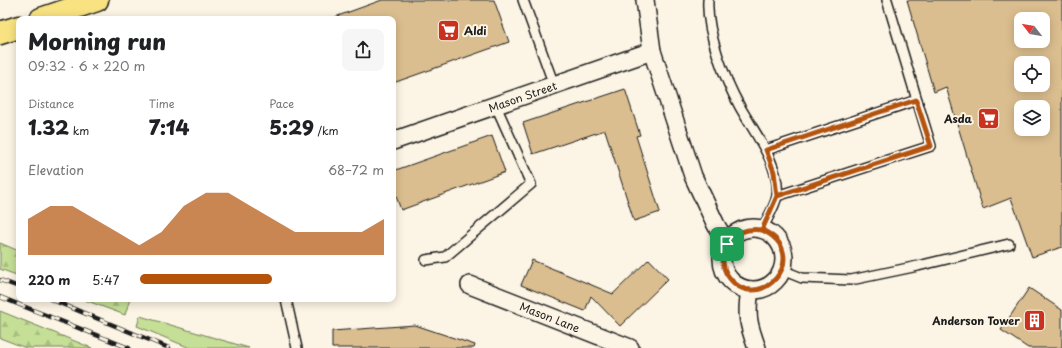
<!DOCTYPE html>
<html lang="en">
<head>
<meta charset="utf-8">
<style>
  body { margin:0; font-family:"Playpen Sans",sans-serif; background:#f6f6f6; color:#202124; height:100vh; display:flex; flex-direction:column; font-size:15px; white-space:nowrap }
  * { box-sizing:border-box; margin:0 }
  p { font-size:13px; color:#757577 }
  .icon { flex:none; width:22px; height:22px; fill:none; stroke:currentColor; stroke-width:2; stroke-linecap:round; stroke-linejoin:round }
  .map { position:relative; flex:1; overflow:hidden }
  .panel { position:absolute; left:16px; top:16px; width:380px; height:286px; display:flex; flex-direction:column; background:#fff; border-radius:8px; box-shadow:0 2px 10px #0003 }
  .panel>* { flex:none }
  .needle { width:26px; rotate:301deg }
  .tools { position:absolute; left:1014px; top:12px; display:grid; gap:8px }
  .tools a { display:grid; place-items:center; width:36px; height:36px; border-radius:8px; background:#fff; box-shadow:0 2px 10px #0003; font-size:20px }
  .pin { position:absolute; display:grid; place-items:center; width:34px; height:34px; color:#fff; margin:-17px; border-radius:8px; box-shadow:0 2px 6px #0006 }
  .round { display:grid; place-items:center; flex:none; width:42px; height:42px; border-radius:8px; background:#f6f6f6 }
  .summary { display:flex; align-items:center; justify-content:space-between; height:68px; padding:0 12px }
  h1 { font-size:22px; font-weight:800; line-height:30px }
  .metrics { display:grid; grid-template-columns:repeat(3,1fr); gap:6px; height:68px; padding:4px 12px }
  .metrics div { display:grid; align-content:center }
  .metrics b { font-size:20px; font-weight:800 }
  .metrics small { font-size:11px; font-weight:400 }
  .metrics p { font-size:11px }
  .chart { height:112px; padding:8px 12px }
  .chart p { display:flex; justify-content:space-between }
  .chart svg { width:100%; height:72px; margin-top:4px; fill:#b45309; opacity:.7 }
  ul { padding:0 12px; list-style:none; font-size:13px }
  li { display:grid; grid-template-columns:64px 48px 1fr; align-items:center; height:30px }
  li i { height:10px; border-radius:5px; background:#b45309 }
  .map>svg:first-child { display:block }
</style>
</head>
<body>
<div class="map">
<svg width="1062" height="348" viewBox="0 0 1062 348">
  <defs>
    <pattern id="forest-firs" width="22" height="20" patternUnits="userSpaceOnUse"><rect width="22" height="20" fill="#c5df96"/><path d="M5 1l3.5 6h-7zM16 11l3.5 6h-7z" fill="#a9bf81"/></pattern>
  </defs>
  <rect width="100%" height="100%" fill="#fcf5e5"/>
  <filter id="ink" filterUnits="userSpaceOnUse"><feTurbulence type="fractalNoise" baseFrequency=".025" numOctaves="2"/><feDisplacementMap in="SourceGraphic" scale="8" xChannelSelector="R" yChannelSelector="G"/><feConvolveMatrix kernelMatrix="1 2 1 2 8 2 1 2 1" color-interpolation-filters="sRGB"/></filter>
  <g filter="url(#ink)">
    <polygon fill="#c5df96" stroke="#707e59" points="140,316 249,348 190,348 137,326"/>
    <g fill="url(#forest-firs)" stroke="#707e59">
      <polygon points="0,243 19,251 19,276 0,269"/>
      <polygon points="82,299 130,299 125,315"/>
      <polygon points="0,311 92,348 26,348 0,338"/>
    </g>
    <g fill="#dbbe8f" stroke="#1c1c1c" fill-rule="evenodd">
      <polygon points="382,0 494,0 509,42 393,83 393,19 335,19 335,17"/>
      <path d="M907,0H1062V247L1032,257L1011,198L983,209L946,87L934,92ZM1021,19H1043V41H1021ZM1021,63H1043V85H1021ZM1021,107H1043V129H1021Z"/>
      <polygon points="625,89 640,135 636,136 660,212 634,221 605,130 533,154 523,123"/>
      <polygon points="492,136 505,172 401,210 393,188 393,171"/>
      <polygon points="649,259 668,279 620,326 591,296 585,311 521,285 532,260 613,294"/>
      <polygon points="1029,288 1062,310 1062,348 1028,348 1001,330"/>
      <polygon points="415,325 475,345 474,348 332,348 332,331"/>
    </g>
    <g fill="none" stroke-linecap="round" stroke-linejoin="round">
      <defs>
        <g id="lane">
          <polyline points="523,0 554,85"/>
          <path d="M708,0C706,32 725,80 740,107C754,132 781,166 777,196C775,207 766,220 762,230"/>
          <polyline points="766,150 917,100 887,0"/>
          <polyline points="777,196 931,146 917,100"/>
          <polyline points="426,260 445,257 531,184 496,106"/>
          <polyline points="782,270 802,278 851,280 918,266 1009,244"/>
          <polyline points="286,299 297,348"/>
        </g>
        <g id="street">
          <polyline points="645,0 652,51 693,176 716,225 727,244"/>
          <path id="s1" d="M393,141L652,51"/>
          <circle cx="753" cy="259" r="31"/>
          <path id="s2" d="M470,285L630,348"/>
          <path d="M750,290C746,315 748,324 757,348"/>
        </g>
        <g id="primary">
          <polyline points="41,19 97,0"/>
          <polyline points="0,33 19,27"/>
        </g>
      </defs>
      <use href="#lane" stroke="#1c1c1c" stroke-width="12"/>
      <use href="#street" stroke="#1c1c1c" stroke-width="20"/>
      <use href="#primary" stroke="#1c1c1c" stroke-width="25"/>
      <use href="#lane" stroke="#fcf5e5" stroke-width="9"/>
      <use href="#street" stroke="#fcf5e5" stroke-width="17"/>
      <use href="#primary" stroke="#f8e281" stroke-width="22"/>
      <defs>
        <g id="rail">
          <polyline points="0,280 19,287"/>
          <polyline points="0,297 129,348"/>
          <polyline points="50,299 169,348"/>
        </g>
      </defs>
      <use href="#rail" stroke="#1c1c1c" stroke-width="4.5"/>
      <use href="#rail" stroke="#fcf5e5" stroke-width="3" stroke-dasharray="9" stroke-linecap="butt"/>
    </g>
  </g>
  <g fill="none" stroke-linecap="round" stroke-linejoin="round" filter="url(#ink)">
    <defs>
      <path id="route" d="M727,244C722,255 721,266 728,276C757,318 816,255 762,230L777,196L931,146L916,100L766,150L774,172L777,196L762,230C746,228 736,232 727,244"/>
    </defs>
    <use href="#route" stroke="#fff" stroke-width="8"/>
    <use href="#route" stroke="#b45309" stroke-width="5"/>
  </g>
  <defs>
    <symbol id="supermarket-square" viewBox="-11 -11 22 22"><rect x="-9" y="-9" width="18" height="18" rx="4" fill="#c8321e" stroke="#fcf5e5"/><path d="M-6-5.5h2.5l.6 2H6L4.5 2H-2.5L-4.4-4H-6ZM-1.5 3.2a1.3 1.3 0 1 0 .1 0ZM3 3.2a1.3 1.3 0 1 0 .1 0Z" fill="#fff"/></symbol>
    <symbol id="building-square" viewBox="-11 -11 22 22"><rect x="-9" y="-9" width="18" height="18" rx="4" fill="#c8321e" stroke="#fcf5e5"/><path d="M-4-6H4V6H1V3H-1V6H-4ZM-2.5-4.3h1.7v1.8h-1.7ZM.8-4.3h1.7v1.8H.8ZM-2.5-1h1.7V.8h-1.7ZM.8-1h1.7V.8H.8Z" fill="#fff"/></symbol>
  </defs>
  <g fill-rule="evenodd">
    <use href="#supermarket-square" x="436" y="18" width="25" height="25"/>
    <use href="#supermarket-square" x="976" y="106" width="25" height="25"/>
    <use href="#building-square" x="1022" y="308" width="25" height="25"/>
  </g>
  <g text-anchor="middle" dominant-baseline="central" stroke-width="4" stroke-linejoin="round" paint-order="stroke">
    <g font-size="11" font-weight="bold" fill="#1c1c1c" stroke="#fcf5e5" text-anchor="end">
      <text x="464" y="30" text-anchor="start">Aldi</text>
      <text x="972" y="118">Asda</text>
      <text x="1020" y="320">Anderson Tower</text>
    </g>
    <g font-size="11" fill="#1c1c1c" stroke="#fcf5e5">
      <text stroke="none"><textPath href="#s1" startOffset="137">Mason Street</textPath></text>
      <text stroke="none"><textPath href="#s2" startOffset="86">Mason Lane</textPath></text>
    </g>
  </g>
</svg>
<div class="tools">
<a><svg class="needle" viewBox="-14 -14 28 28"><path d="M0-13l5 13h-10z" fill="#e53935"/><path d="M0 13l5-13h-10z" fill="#757577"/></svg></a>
<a><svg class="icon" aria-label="locate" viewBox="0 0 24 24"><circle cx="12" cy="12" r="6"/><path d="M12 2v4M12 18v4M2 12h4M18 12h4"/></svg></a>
<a><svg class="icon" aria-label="layers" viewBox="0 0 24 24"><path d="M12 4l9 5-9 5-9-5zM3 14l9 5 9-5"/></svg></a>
</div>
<div class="pin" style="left:727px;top:244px;background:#1e9e55"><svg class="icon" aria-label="arrive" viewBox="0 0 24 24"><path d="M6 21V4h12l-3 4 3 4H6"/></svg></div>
<section class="panel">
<div class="summary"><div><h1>Morning run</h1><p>09:32 · 6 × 220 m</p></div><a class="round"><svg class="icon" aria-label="share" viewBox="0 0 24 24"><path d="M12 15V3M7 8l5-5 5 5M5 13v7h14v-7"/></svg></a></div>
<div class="metrics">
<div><p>Distance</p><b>1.32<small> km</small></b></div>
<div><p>Time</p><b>7:14</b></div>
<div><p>Pace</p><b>5:29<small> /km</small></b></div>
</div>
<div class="chart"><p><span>Elevation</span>68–72 m</p>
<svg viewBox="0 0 160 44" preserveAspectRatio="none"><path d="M0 44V22L10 14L20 14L30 22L40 30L50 38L60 30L70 14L80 6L90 6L100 14L110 22L120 30L130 30L140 30L150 30L160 22V44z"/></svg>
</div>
<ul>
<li><b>220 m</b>5:47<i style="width:54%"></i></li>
</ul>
</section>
</div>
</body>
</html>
